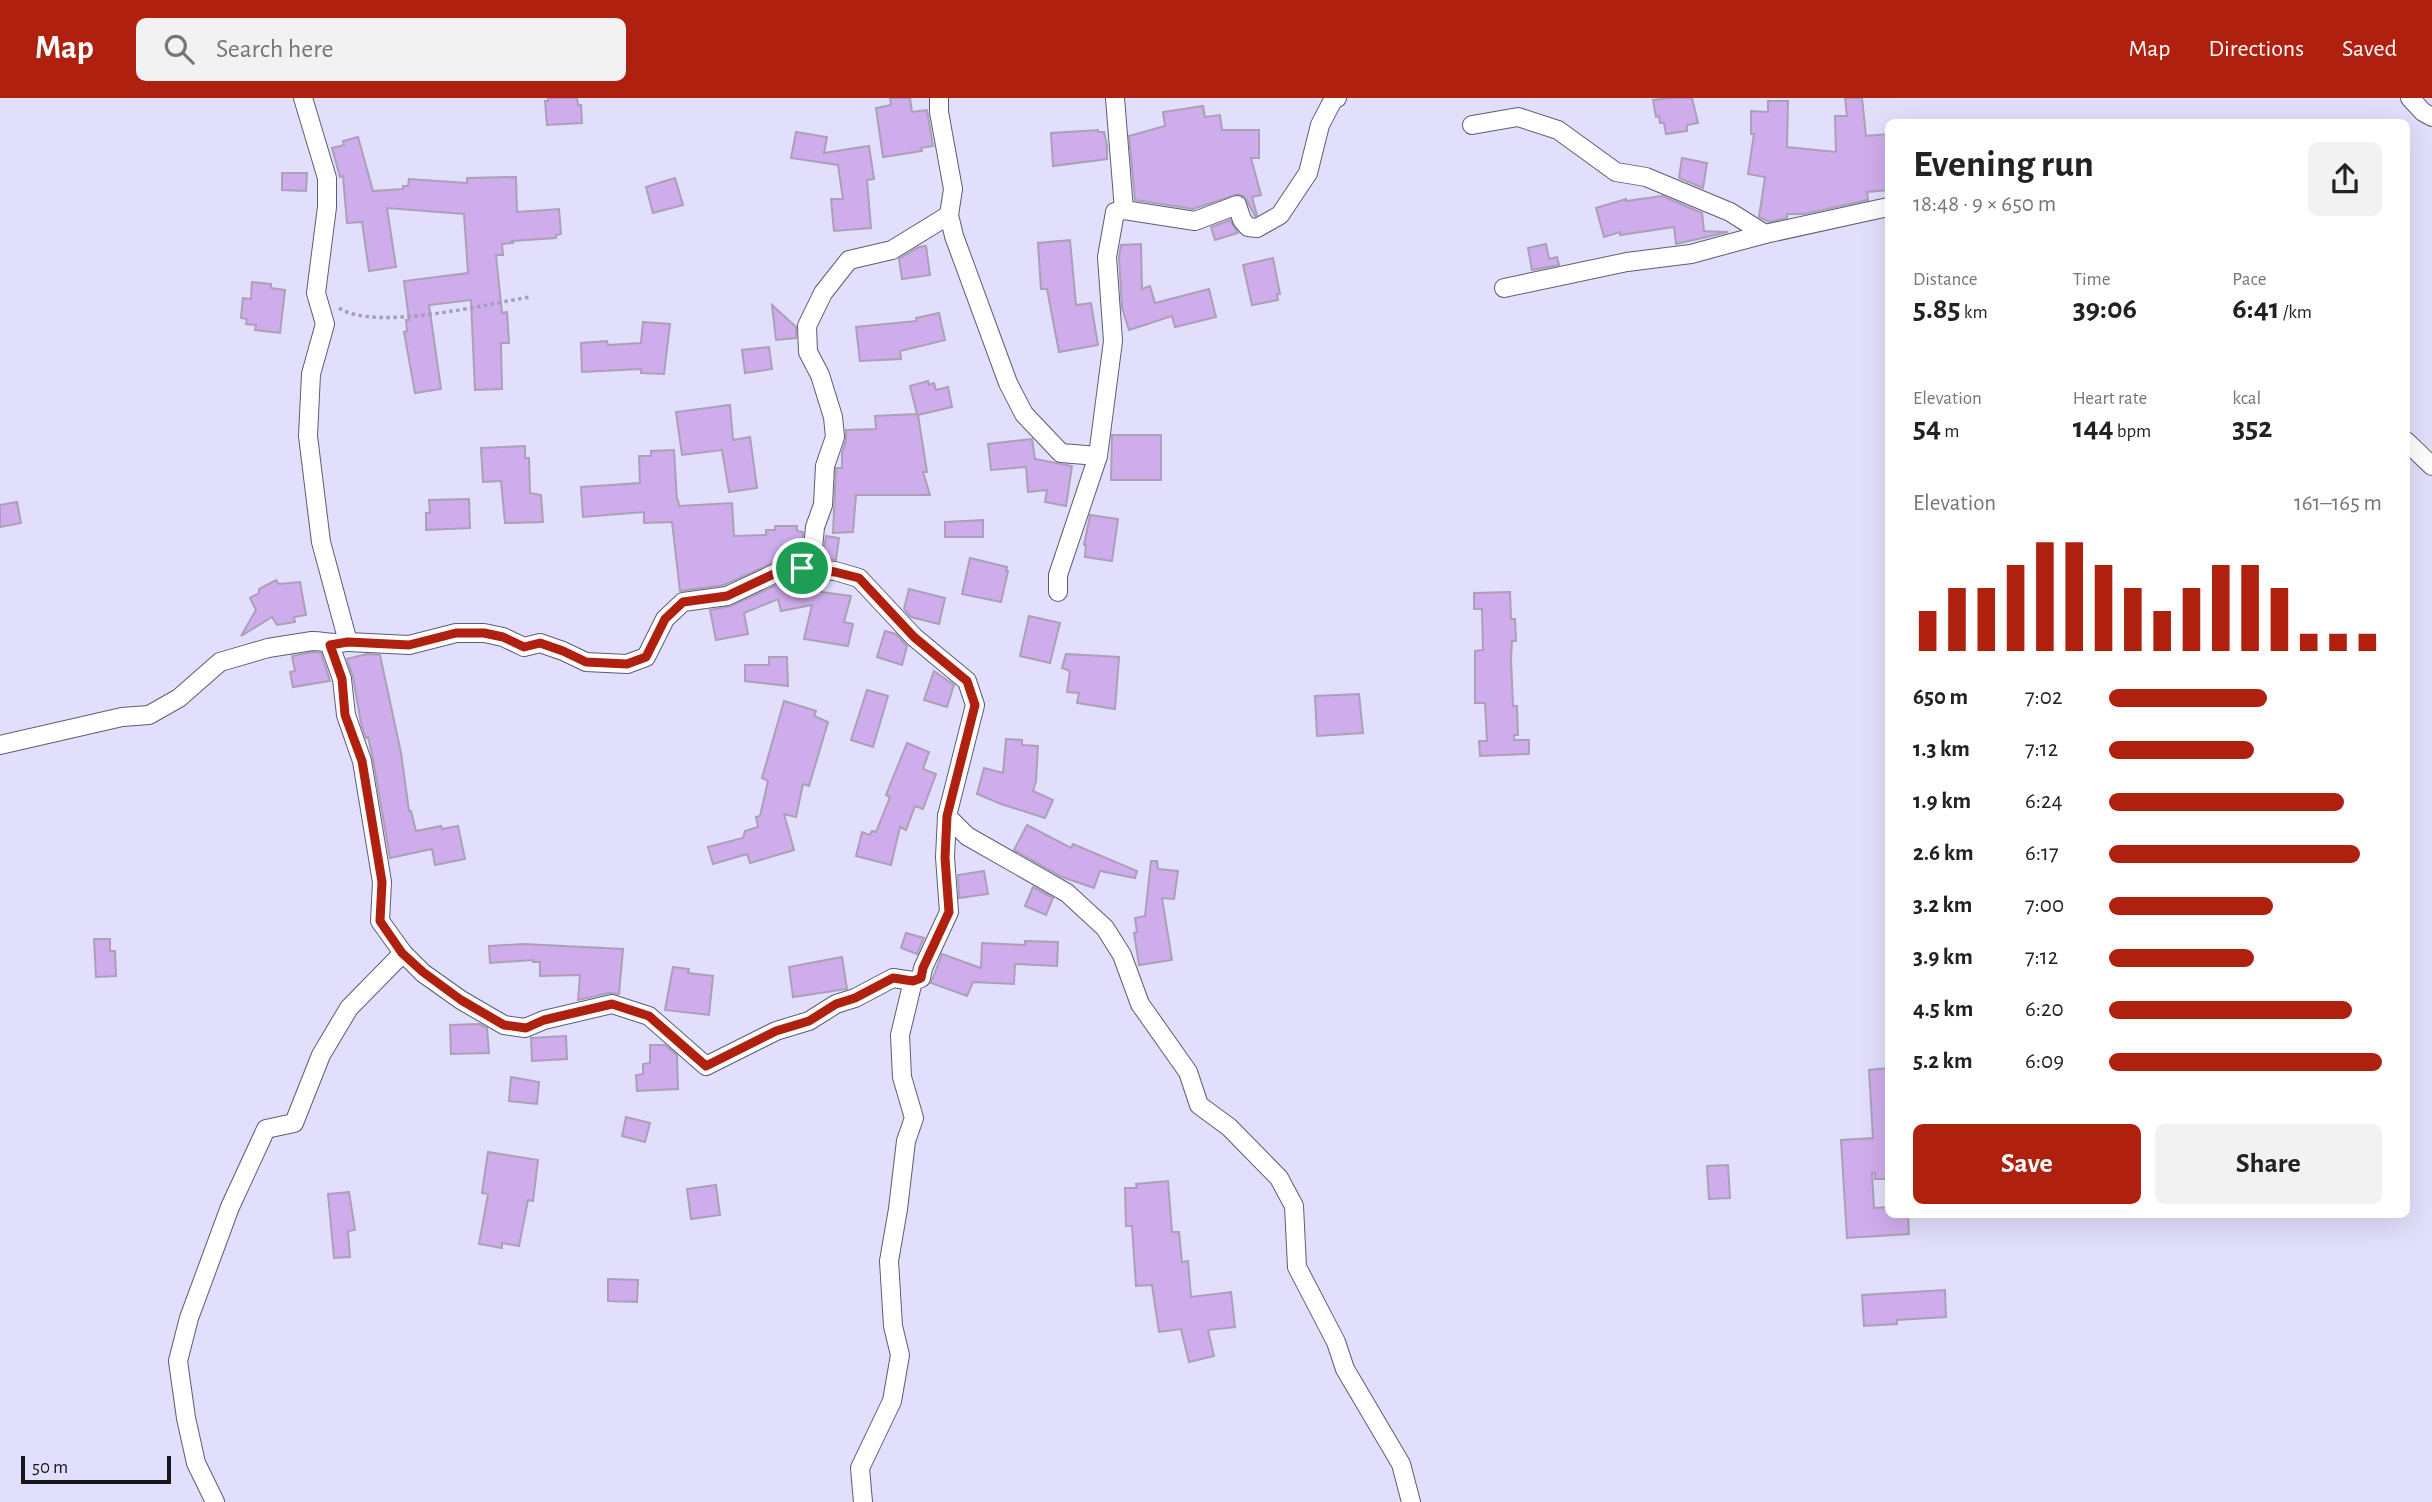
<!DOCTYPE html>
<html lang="en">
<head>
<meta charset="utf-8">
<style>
  body { margin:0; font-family:"Alegreya Sans",sans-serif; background:#f2f2f2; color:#222; height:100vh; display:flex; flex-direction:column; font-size:26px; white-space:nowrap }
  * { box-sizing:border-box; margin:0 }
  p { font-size:23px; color:#767676 }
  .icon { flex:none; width:38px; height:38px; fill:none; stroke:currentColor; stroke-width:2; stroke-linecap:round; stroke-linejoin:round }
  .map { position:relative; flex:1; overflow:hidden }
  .sheet { position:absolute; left:1885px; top:21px; width:525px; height:1099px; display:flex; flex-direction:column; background:#fff; border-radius:10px; box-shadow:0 7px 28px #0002 }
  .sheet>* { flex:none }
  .scale { position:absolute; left:21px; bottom:18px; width:150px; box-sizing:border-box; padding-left:7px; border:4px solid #16151e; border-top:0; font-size:19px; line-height:24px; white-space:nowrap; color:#16151e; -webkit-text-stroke:5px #e1dffb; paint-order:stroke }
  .pin { position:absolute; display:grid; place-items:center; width:60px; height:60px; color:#fff; margin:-30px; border:4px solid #fff; border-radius:50%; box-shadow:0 2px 7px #0007 }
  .round { display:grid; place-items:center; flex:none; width:74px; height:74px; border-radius:10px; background:#f2f2f2 }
  .summary { display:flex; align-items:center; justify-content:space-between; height:119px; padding:0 28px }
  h1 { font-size:38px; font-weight:700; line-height:52px }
  .metrics { display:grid; grid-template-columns:repeat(3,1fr); gap:10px; height:119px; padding:7px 28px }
  .metrics div { display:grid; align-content:center }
  .metrics b { font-size:30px; font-weight:700 }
  .metrics small { font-size:19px; font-weight:400 }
  .metrics p { font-size:19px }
  .chart { height:196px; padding:14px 28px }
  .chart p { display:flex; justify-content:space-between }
  .chart svg { width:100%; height:126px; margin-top:7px; stroke:#af200f; stroke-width:6 }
  .action { display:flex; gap:14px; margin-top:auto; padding:14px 28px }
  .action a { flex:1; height:80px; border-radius:10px; background:#af200f; color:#fff; font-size:28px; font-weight:700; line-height:80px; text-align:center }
  .action a+a { background:#f2f2f2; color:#222 }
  ul { padding:0 28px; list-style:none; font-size:23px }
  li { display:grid; grid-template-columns:112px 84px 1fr; align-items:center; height:52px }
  li i { height:18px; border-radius:9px; background:#af200f }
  header { display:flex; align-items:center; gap:42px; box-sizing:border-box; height:98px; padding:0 35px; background:#af200f; color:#fff }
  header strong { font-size:33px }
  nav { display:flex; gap:38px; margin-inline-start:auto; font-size:24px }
  .search { width:490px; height:63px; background:#f2f2f2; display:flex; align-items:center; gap:18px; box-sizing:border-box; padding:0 24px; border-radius:10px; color:#767676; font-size:26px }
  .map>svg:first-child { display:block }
</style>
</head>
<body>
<header>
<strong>Map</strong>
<div class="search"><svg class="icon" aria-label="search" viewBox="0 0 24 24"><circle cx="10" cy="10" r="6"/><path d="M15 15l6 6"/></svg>Search here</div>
<nav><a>Map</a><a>Directions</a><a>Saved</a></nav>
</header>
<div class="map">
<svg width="2432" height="1404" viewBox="0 0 2432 1404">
  <rect width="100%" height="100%" fill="#e1dffb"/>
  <g fill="#cfadec" stroke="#ac9fb8" stroke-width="2">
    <polygon points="548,0 577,0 578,7 581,7 582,25 547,27 545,3 548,3"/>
    <polygon points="890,0 910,0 912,14 927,12 933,48 921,50 922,53 883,59 876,10 891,7"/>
    <polygon points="1669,0 1692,0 1698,25 1687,27 1687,33 1666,36 1664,25 1660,25 1659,18 1656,19 1653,2"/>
    <polygon points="1845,0 1862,0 1866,38 1888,36 1888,92 1867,94 1868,102 1804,116 1787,116 1787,120 1769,124 1759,119 1765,79 1748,76 1754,36 1751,36 1751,13 1768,14 1768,3 1788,3 1787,49 1836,54 1835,18 1847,18"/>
    <polygon points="1203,8 1205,19 1220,17 1222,32 1259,32 1259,60 1251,60 1261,97 1252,99 1257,117 1255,118 1245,99 1238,96 1193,111 1135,102 1129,38 1165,28 1163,14"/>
    <polygon points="1098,32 1098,34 1104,34 1107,47 1107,61 1053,68 1051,35"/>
    <polygon points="796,34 827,39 824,55 869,48 874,81 867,82 871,130 834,133 831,101 843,101 838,67 791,60"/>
    <polygon points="358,39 373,93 403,91 403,88 408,88 409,81 467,85 467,80 516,79 517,114 559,111 561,136 556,137 556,140 512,143 513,145 502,146 503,157 496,157 502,215 507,214 509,245 501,245 502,291 475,292 471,202 429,207 441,291 415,295 404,234 407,233 406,222 409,222 404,183 468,175 464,116 387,110 396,169 369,173 362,124 347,125 343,78 340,79 332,50 344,47 343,43"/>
    <polygon points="1682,60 1707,65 1703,90 1679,80"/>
    <polygon points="282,75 307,75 306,93 282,92"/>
    <polygon points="675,80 683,107 653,115 646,89"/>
    <polygon points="1662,98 1702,115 1704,133 1728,134 1676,146 1674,129 1620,137 1620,134 1604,139 1596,110 1626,101 1626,103"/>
    <polygon points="1230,122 1238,135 1215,142 1211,129"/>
    <polygon points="1070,142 1076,207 1091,205 1098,247 1059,254 1047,191 1041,191 1038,145"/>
    <polygon points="1141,146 1142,191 1150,188 1155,205 1209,191 1216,219 1175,229 1172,218 1129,232 1122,210 1119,159 1121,147"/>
    <polygon points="1546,146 1549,161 1557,159 1559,167 1532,172 1528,150"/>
    <polygon points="926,148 930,177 902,181 899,161 919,149"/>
    <polygon points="1273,160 1280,196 1277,196 1278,202 1252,207 1243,167"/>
    <polygon points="252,184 271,186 271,190 285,192 280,235 255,232 256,227 246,226 247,221 241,220 243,200 251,201"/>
    <polygon points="772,207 796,229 796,240 776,242"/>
    <polygon points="939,215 945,242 900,253 901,261 860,263 856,229 917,223 916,220"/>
    <polygon points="643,224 670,226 664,276 641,275 641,271 582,274 581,245 607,243 608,247 641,245"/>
    <polygon points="769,249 772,271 745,275 742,252"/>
    <polygon points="928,283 929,287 934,285 936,292 948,289 952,309 918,317 927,374 923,374 930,397 856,397 853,434 833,435 836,370 842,370 842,355 846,342 846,332 876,331 875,318 917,316 910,288"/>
    <polygon points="730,307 733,342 750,339 757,390 729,394 722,352 682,357 676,314"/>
    <polygon points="1112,337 1161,337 1161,382 1111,382"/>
    <polygon points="1032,341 1035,361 1072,368 1066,408 1045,404 1047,392 1028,394 1026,369 991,372 988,346"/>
    <polygon points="525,348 525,360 529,360 530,395 541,397 543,424 505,425 501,383 483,384 481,350"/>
    <polygon points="674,352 677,402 678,402 679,408 732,405 734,438 766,437 766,432 775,432 775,428 797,428 797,433 803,434 802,447 795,460 774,464 724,487 680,493 672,424 644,425 644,414 583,419 581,389 640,385 639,358 651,358 651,353"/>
    <polygon points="469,401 470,430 426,432 426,415 430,415 429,402"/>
    <polygon points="17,404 21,425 0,429 0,407"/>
    <polygon points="1090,417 1118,421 1112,463 1085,459 1086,447 1084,447"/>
    <polygon points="983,422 983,439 945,439 945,424"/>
    <polygon points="826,438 839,440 836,462 820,460 824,452"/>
    <polygon points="970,460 1007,469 1006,473 1008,473 1001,504 962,496"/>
    <polygon points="276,482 279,486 300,484 306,517 294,519 295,524 277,527 272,519 241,538 256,512 250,500 259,495 259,491"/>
    <polygon points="799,482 800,491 851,498 844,524 853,526 848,548 804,541 812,507 781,513 778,501 744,515 748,536 716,542 710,512 731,508 781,485"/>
    <polygon points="909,491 945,500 939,526 911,519 904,511"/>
    <polygon points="1510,494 1511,521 1515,521 1516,543 1512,543 1511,562 1513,608 1517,608 1518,637 1514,637 1514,642 1529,642 1529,656 1480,658 1479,643 1487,643 1485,605 1475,605 1475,553 1483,552 1482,511 1474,511 1474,495"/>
    <polygon points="1029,518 1060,525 1050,565 1020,558"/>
    <polygon points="885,533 896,536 907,548 902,567 877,559"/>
    <polygon points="313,554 321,555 330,583 293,589 290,574 295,573 292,558"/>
    <polygon points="367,556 380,557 401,655 409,713 411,713 416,733 441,728 442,731 458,728 465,761 435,767 432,751 390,760 373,661 368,639 366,640 361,625 353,579 347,561"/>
    <polygon points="1066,556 1119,559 1115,611 1077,605 1079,595 1067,594 1070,573 1062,570"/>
    <polygon points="769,559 787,559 788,588 745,583 745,567 769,567"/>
    <polygon points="934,573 954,587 947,609 924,602"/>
    <polygon points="867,592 888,598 873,649 851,642"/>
    <polygon points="1359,596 1363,635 1317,638 1315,598"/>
    <polygon points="784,603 816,613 814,618 828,624 809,688 803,686 796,719 784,716 794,752 750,765 747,756 713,766 708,749 743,740 745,733 758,729 756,719 760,718 768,683 762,680"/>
    <polygon points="1006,641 1022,642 1022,647 1038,648 1036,683 1033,693 1053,702 1045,720 1001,706 977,696 984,670 1003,675"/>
    <polygon points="907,645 929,654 923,671 936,676 923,711 915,708 906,732 900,729 891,767 856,758 862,734 870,737 872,733 876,734 890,699 886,697"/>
    <polygon points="1027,727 1071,750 1073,746 1137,773 1135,780 1100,773 1094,790 1062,779 1014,752"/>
    <polygon points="1151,763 1157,763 1158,771 1178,773 1174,801 1162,800 1172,862 1139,867 1134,835 1137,834 1135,820 1145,818"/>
    <polygon points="984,773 988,796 959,800 958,777"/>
    <polygon points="1033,789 1053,800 1046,817 1025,808"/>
    <polygon points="906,835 924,840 917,856 901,850"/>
    <polygon points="94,841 110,841 110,853 115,853 116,878 96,879"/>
    <polygon points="1025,843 1058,844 1057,868 1015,866 1014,886 973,884 967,898 931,885 942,856 981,870 982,845 1025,847"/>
    <polygon points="524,846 623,851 619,896 609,895 578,902 580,877 540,878 540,864 533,864 533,862 490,865 489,848"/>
    <polygon points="842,859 847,891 793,899 789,869"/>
    <polygon points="673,869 689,871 688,875 713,878 709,917 665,912"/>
    <polygon points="479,926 487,930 489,955 451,956 450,927"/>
    <polygon points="566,938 567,961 532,963 531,940"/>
    <polygon points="650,947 665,947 677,957 678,991 637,993 636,977 643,976 643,966 650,965"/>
    <polygon points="1888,970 1888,1081 1875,1081 1875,1075 1872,1075 1874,1110 1888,1109 1888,1116 1908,1116 1909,1136 1847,1140 1841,1042 1873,1040 1869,972"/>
    <polygon points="511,979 539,984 537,1006 509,1003"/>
    <polygon points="626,1019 650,1025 645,1044 622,1038"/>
    <polygon points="488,1054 538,1062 533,1103 528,1102 519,1148 502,1145 502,1150 479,1146 488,1096 482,1095"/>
    <polygon points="1728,1067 1730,1100 1709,1101 1707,1068"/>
    <polygon points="1168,1083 1172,1134 1179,1134 1182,1164 1188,1163 1191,1199 1231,1194 1235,1229 1208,1232 1214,1258 1189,1264 1181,1231 1159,1234 1152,1187 1136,1188 1132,1128 1126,1128 1125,1090 1137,1090 1136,1086"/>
    <polygon points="716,1087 720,1117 691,1121 687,1091"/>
    <polygon points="349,1094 355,1132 348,1133 350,1159 334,1160 328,1096"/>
    <polygon points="608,1181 638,1182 637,1204 608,1203"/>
    <polygon points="1945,1192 1946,1219 1897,1222 1897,1226 1864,1228 1862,1197"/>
  </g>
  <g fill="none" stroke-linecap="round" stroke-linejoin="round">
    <defs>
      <g id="minor">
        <polyline points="939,0 939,14 953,91 949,117 954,138 1008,285 1024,316 1061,355 1098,358"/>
        <polyline points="1115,0 1124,112"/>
        <polyline points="2410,0 2423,14 2432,19"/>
        <polyline points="1472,27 1518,19 1558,32 1616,74 1646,79 1730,114 1765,136"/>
        <polyline points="1504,190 1627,164 1691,156 1765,136 1888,109"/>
        <polyline points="2406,343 2432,368"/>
        <polyline points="802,470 835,473 859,480 914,539 967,583 975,607 947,718 967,738 1067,795 1105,830 1122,857 1140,906 1188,974 1199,1007 1229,1029 1279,1080 1294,1108 1297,1169 1336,1244 1345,1271 1401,1366 1411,1404"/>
        <polyline points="1058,494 1058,477 1098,358 1113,243 1107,159 1115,114 1124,112 1195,123 1237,107 1242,122 1248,129 1257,130 1280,117 1308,75 1320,27 1333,2 1337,0"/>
        <polyline points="348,544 409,547 456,535 484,535 503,539 524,549 540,545 563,553 586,564 627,566 646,559 665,521 683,504 727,498 778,474 802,470 813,450 815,429 823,407 825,368 835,339 833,319 820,277 808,254 807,228 823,195 849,162 892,152 949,117"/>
        <polyline points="330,547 342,581 346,617 362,663 382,784 380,823 403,855 423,875 461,902 504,927 525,930 544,922 612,906 649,918 706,968 776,933 809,923 836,906 855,900 893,880 913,883 921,880 923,870 949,814 945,759 947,718"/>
        <path d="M0,647L122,619L149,617L179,600L220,564L268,550L312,543C326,543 332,547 348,544L321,444L308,338L311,276L325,226L316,195L327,109V80L303,0"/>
        <polyline points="215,1404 196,1365 186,1320 178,1263 189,1220 230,1109 266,1031 294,1025 321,957 349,910 403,855"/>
        <polyline points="863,1404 860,1370 892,1303 900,1257 893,1228 889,1163 898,1111 906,1043 914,1020 902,979 900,937 913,883"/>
      </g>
    </defs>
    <use href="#minor" stroke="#5e5c74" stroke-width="20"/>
    <path stroke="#a2a0b6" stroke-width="3.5" stroke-dasharray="3.5 3.5" stroke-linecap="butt" d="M339,210C376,234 485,206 530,199"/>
    <use href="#minor" stroke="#fff" stroke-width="18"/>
  </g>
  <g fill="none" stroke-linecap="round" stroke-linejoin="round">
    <defs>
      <polygon id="route" points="802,470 835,474 859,480 914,539 967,583 975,607 947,718 945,760 949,814 923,870 921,880 913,883 893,880 855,900 836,906 809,923 776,933 706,968 649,918 612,906 544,922 526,930 504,927 461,902 423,874 402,855 380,823 382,784 362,663 345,617 342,581 330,547 348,544 409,547 456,535 484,535 503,539 524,549 540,545 563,553 586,564 627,566 646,559 665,521 683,504 727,498 778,474"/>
    </defs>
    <use href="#route" stroke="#fff" stroke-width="14"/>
    <use href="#route" stroke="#af200f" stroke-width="9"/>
  </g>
</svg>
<div class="scale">50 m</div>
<div class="pin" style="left:802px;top:470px;background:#1e9e55"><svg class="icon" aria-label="arrive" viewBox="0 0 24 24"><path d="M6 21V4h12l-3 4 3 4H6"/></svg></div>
<section class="sheet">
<div class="summary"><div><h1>Evening run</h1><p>18:48 · 9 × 650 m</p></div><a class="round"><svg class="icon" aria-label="share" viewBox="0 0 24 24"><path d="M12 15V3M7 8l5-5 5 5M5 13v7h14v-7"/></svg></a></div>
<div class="metrics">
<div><p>Distance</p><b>5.85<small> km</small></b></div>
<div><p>Time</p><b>39:06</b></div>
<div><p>Pace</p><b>6:41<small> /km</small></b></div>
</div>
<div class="metrics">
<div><p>Elevation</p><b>54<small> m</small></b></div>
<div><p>Heart rate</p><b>144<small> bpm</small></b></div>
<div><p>kcal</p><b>352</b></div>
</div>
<div class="chart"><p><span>Elevation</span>161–165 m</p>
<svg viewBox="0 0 160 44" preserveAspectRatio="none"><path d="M5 44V30M15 44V22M25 44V22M35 44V14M45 44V6M55 44V6M65 44V14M75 44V22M85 44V30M95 44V22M105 44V14M115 44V14M125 44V22M135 44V38M145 44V38M155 44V38"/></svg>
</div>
<ul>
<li><b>650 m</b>7:02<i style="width:58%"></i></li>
<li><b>1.3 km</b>7:12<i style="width:53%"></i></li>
<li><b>1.9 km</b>6:24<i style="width:86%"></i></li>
<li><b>2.6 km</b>6:17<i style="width:92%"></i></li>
<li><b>3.2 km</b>7:00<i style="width:60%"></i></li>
<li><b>3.9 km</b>7:12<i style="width:53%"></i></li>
<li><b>4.5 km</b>6:20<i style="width:89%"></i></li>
<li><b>5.2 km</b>6:09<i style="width:100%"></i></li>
</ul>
<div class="action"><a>Save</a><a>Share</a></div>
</section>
</div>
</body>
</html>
